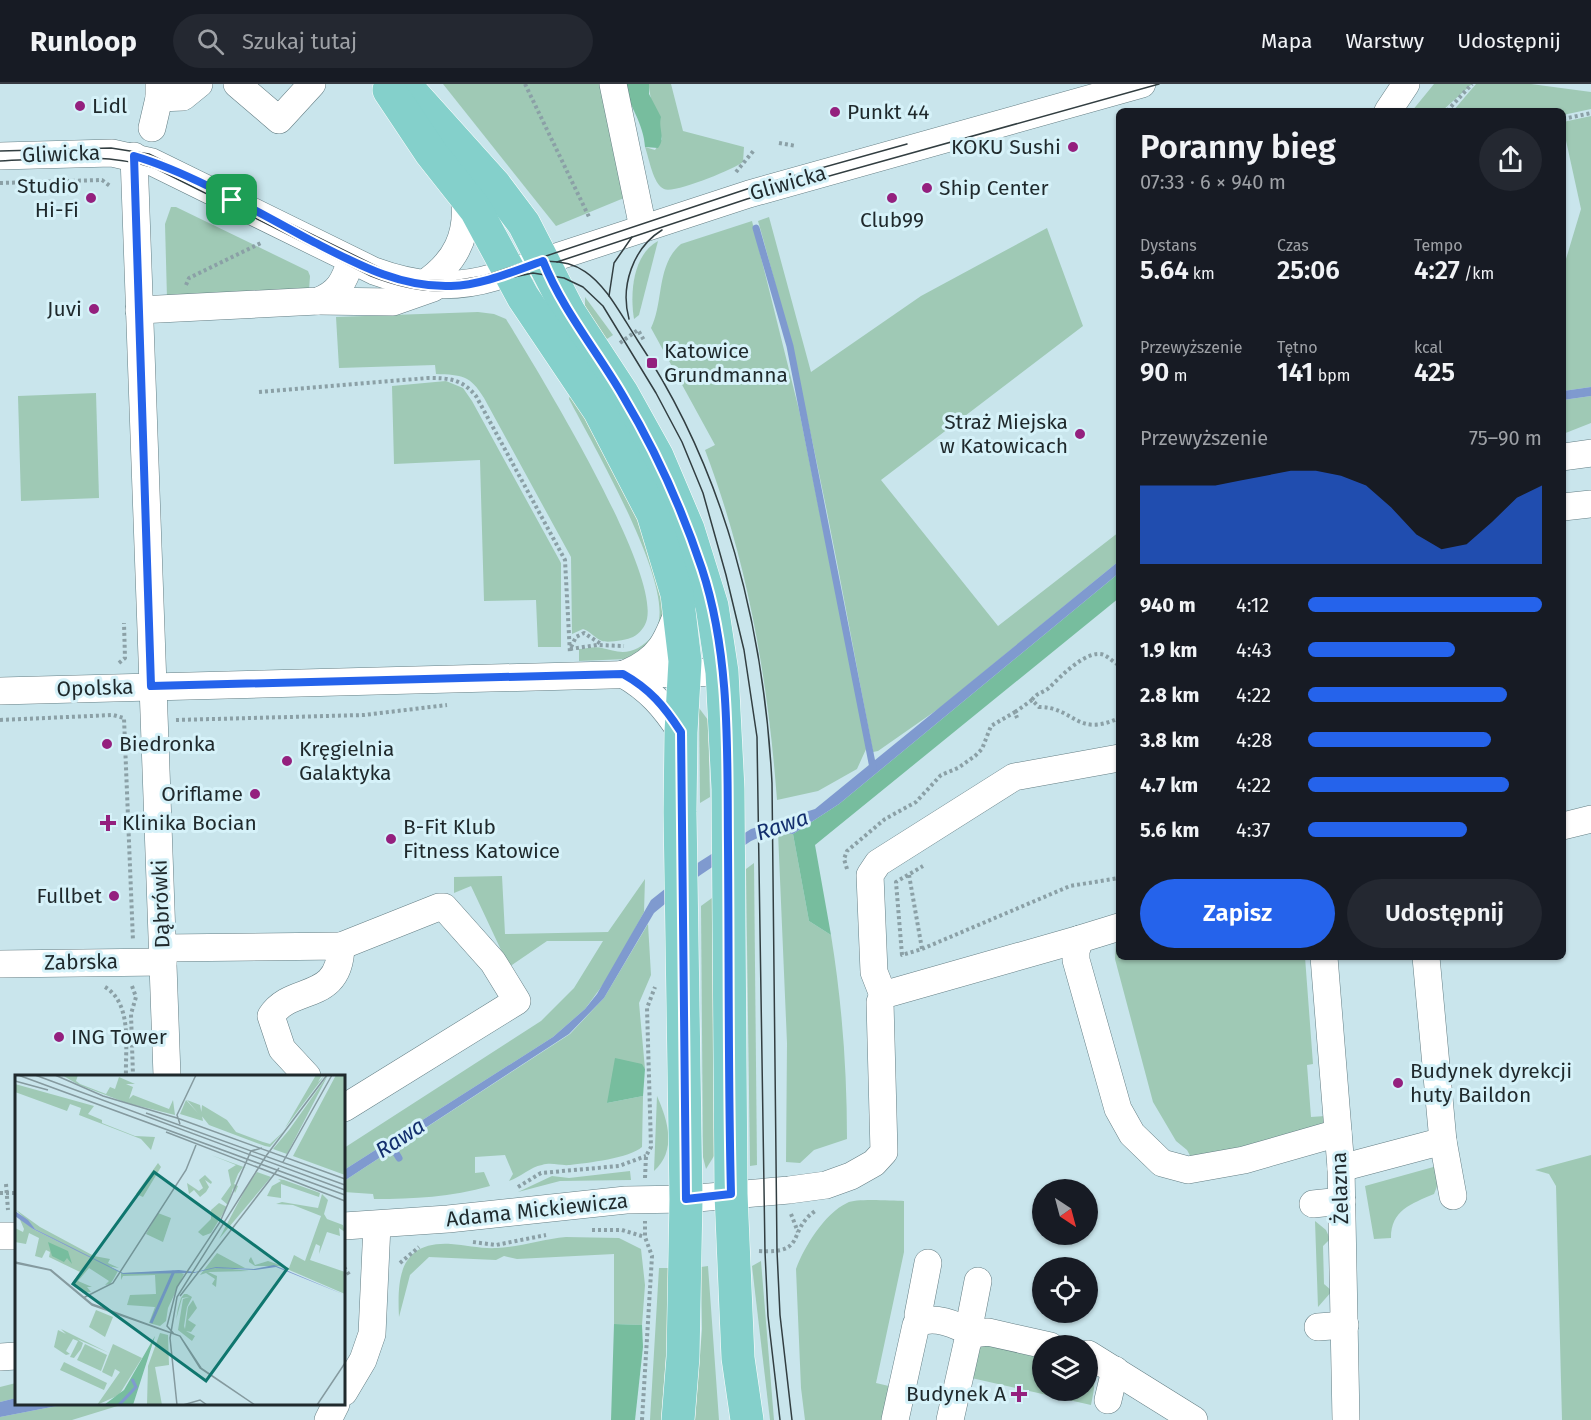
<!DOCTYPE html>
<html lang="pl">
<head>
<meta charset="utf-8">
<style>
  body { margin:0; font-family:"Fira Sans",sans-serif; background:#242831; color:#f1f3f6; height:100vh; display:flex; flex-direction:column; font-size:22px; white-space:nowrap }
  * { box-sizing:border-box; margin:0 }
  p { font-size:20px; color:#9ea1a6 }
  .icon { flex:none; width:33px; height:33px; fill:none; stroke:currentColor; stroke-width:2; stroke-linecap:round; stroke-linejoin:round }
  .map { position:relative; flex:1; overflow:hidden }
  .side { position:absolute; left:1116px; top:24px; width:450px; height:852px; display:flex; flex-direction:column; background:#171b24; border-radius:9px; box-shadow:0 2px 4px #0004 }
  .side>* { flex:none }
  .needle { width:39px; rotate:144deg }
  .buttons { position:absolute; left:1032px; top:1095px; display:grid; gap:12px }
  .buttons a { display:grid; place-items:center; width:66px; height:66px; border-radius:50%; background:#171b24; box-shadow:0 2px 4px #0004; font-size:30px }
  .pin { position:absolute; display:grid; place-items:center; width:51px; height:51px; color:#fff; margin:-26px; border-radius:12px; box-shadow:0 3px 9px #0006 }
  .round { display:grid; place-items:center; flex:none; width:63px; height:63px; border-radius:32px; background:#242831 }
  .overview { display:flex; align-items:center; justify-content:space-between; height:102px; padding:0 24px }
  h1 { font-size:33px; font-weight:600; line-height:45px }
  .figures { display:grid; grid-template-columns:repeat(3,1fr); gap:9px; height:102px; padding:6px 24px }
  .figures div { display:grid; align-content:center }
  .figures b { font-size:26px; font-weight:600 }
  .figures small { font-size:16px; font-weight:400 }
  .figures p { font-size:16px }
  .chart { height:168px; padding:12px 24px }
  .chart p { display:flex; justify-content:space-between }
  .chart svg { width:100%; height:108px; margin-top:6px; fill:#2563eb; opacity:.7 }
  .cta { display:flex; gap:12px; margin-top:auto; padding:12px 24px }
  .cta a { flex:1; height:69px; border-radius:36px; background:#2563eb; color:#fff; font-size:24px; font-weight:600; line-height:69px; text-align:center }
  .cta a+a { background:#242831; color:#f1f3f6 }
  ul { padding:0 24px; list-style:none; font-size:20px }
  li { display:grid; grid-template-columns:96px 72px 1fr; align-items:center; height:45px }
  li i { height:15px; border-radius:8px; background:#2563eb }
  header { display:flex; align-items:center; gap:36px; box-sizing:border-box; height:84px; padding:0 30px; background:#171b24; border-bottom:2px solid #363941 }
  header strong { font-size:28px }
  nav { display:flex; gap:33px; margin-inline-start:auto; font-size:21px }
  .search { width:420px; height:54px; background:#242831; display:flex; align-items:center; gap:15px; box-sizing:border-box; padding:0 21px; border-radius:33px; color:#9ea1a6; font-size:22px }
  .map>svg:first-child { display:block }
</style>
</head>
<body>
<header>
<strong>Runloop</strong>
<div class="search"><svg class="icon" aria-label="search" viewBox="0 0 24 24"><circle cx="10" cy="10" r="6"/><path d="M15 15l6 6"/></svg>Szukaj tutaj</div>
<nav><a>Mapa</a><a>Warstwy</a><a>Udostępnij</a></nav>
</header>
<div class="map">
<svg width="1591" height="1336" viewBox="0 0 1591 1336">
  <rect width="100%" height="100%" fill="#c9e5ec"/>
  <g fill="#9fc9b5">
    <polygon points="443,0 602,0 624,114 556,142"/>
    <path d="M649,0H671L683,47L744,63L743,78C734,85 674,110 664,105C653,100 649,74 645,63L655,66L662,55C659,44 648,9 649,0Z"/>
    <polygon points="1434,0 1472,0 1442,27 1412,27"/>
    <polygon points="1476,0 1531,0 1591,8 1591,25 1563,31 1563,27 1453,27"/>
    <polygon points="1591,32 1591,303 1563,307 1563,185 1581,125 1565,52 1563,52 1563,38"/>
    <polygon points="171,123 176,123 308,187 310,192 309,206 167,214 165,140"/>
    <path d="M769,133L811,288L921,212L1047,144L1083,242L881,396L998,542L1119,448V477L941,623L878,667L873,668C839,490 808,311 758,137Z"/>
    <path d="M752,137L799,326L867,663L857,685L818,707L777,716C768,596 748,479 705,366L715,361L651,244C664,218 656,181 681,160Z"/>
    <path d="M658,157L639,231L634,235C630,211 632,171 658,157Z"/>
    <polygon points="585,213 613,251 601,259 585,222"/>
    <path d="M478,228L494,230L506,235C537,286 658,482 647,535C645,543 640,549 633,553C627,556 608,559 602,557C595,554 590,547 583,545L572,550L571,473L484,314C470,291 462,291 436,290L435,281L339,284L336,233Z"/>
    <polygon points="446,297 463,304 472,317 561,479 561,563 538,563 536,516 484,517 480,376 394,380 392,302"/>
    <path d="M571,307L629,405L666,525L655,561L627,575L579,577V565C586,565 595,562 602,564C614,567 625,571 638,564C649,558 657,548 659,536C667,488 593,361 569,315Z"/>
    <polygon points="96,309 99,414 21,417 18,312"/>
    <polygon points="1591,312 1591,339 1563,350 1563,316"/>
    <polygon points="699,624 708,636 710,713 700,719"/>
    <path d="M778,748L793,750L809,837L831,851C842,919 847,986 847,1055L814,1066L800,1079L786,1078L787,959Z"/>
    <polygon points="754,779 757,1081 750,1082 746,785"/>
    <polygon points="502,792 505,850 608,848 645,795 644,828 610,891 585,925 553,953 344,1086 344,1064 541,937 574,904 603,857 547,857 509,883 471,802 454,809 454,793"/>
    <polygon points="712,814 714,1072 706,1085 703,1073 701,822"/>
    <path d="M648,840L651,891L639,919L645,985L641,980L607,1019L643,1012L642,1063C630,1074 587,1079 570,1081C560,1082 552,1078 542,1081C530,1083 521,1093 509,1097L513,1090L505,1071L475,1073V1089L484,1088L490,1102C451,1113 414,1115 374,1115L373,1110L344,1108V1097L570,950L604,914Z"/>
    <polygon points="1119,854 1119,873 1305,873 1313,980 1307,981 1311,1033 1325,1032 1326,1046 1193,1077 1187,1066 1176,1057 1153,1018 1115,875 1116,858"/>
    <path d="M657,1012C668,1037 677,1066 654,1087Z"/>
    <polygon points="1591,1071 1591,1336 1562,1336 1556,1102 1549,1090 1535,1086"/>
    <path d="M1437,1082L1438,1100L1434,1110C1411,1120 1391,1126 1391,1154L1374,1155L1365,1102Z"/>
    <polygon points="630,1087 631,1096 560,1097 518,1108 552,1092 569,1094"/>
    <path d="M904,1117V1168L876,1299L893,1303L887,1336H805L801,1304L796,1185C804,1163 825,1129 847,1119C857,1114 891,1117 904,1117Z"/>
    <polygon points="1315,1137 1326,1146 1330,1155 1323,1162 1324,1200 1332,1207 1318,1223"/>
    <path d="M566,1153L619,1154L641,1165L645,1201L642,1241L614,1240V1170L517,1175L504,1172L496,1176L429,1173L410,1191L399,1233C397,1193 400,1157 451,1160C466,1161 482,1165 497,1164C520,1163 543,1155 566,1153Z"/>
    <polygon points="761,1177 774,1336 770,1336 752,1182"/>
    <polygon points="708,1182 719,1336 695,1336 702,1245 701,1183"/>
    <path d="M659,1184H668C670,1234 665,1286 661,1336H650Z"/>
    <path d="M983,1260L1042,1269V1306H1088V1280C1098,1294 1094,1305 1091,1321L967,1293L974,1267Z"/>
    <polygon points="16,1299 16,1314 0,1318 0,1303"/>
    <polygon points="67,1320 124,1320 72,1336 0,1336 0,1333"/>
  </g>
  <g fill="#77bd9e">
    <path d="M623,0H649V10L661,33C658,44 666,55 658,64L645,63C644,40 629,21 623,0Z"/>
    <polygon points="1119,489 1119,514 815,761 831,851 809,837 793,750 839,720"/>
    <polygon points="615,974 642,980 645,985 643,1012 607,1019"/>
    <polygon points="614,1240 642,1241 643,1263 635,1336 611,1336"/>
  </g>
  <g fill="#7f9acf">
    <polygon points="1591,303 1591,312 1563,316 1563,307"/>
    <polygon points="1119,477 1119,489 839,720 793,750 774,747 751,757 699,792 654,829 604,914 569,950 344,1097 344,1086 553,953 585,925 597,910 651,816 699,778 751,745 815,725"/>
    <polygon points="16,1314 16,1320 67,1320 0,1333 0,1318"/>
  </g>
  <g fill="none" stroke-linecap="round" stroke-linejoin="round">
    <g stroke="#7f9acf" stroke-width="7">
      <polyline points="756,144 790,262 873,684"/>
      <polyline points="391,1061 399,1074"/>
    </g>
    <defs>
      <g id="minor">
        <polyline points="237,0 279,36 312,0"/>
        <polyline points="613,0 643,144"/>
        <polyline points="159,14 183,13 199,0"/>
        <polyline points="1388,27 1406,0"/>
        <polyline points="152,44 159,14 159,0"/>
        <path d="M0,72L112,69L152,78L374,187C415,202 452,206 495,193L749,110L1142,0"/>
        <polyline points="134,72 167,992"/>
        <path d="M422,201C456,179 470,150 464,111"/>
        <polyline points="318,217 393,218 433,204"/>
        <path d="M139,226L318,217C339,209 344,197 351,177"/>
        <polyline points="1563,373 1591,369"/>
        <polyline points="1563,423 1591,420"/>
        <path d="M627,589C660,575 667,557 679,525"/>
        <path d="M623,590C649,605 664,622 681,648"/>
        <polyline points="0,607 722,588"/>
        <polyline points="1563,742 1591,735"/>
        <polyline points="1119,843 1080,855 1076,867 1076,876 1118,1025 1132,1050 1162,1079 1188,1086 1244,1076 1338,1049"/>
        <polyline points="341,862 439,823 444,823 493,878 517,917 344,1024"/>
        <path d="M163,864L341,862C340,920 291,900 271,932L282,965L307,992"/>
        <polyline points="1324,873 1341,1084 1346,1336"/>
        <polyline points="1426,873 1443,1057"/>
        <polyline points="0,880 163,878"/>
        <polyline points="883,911 874,888 870,791 878,779 1014,693 1119,674"/>
        <polyline points="1341,1084 1443,1057 1453,1112"/>
        <polyline points="1313,1120 1342,1117"/>
        <polyline points="344,1142 448,1135 626,1116 686,1115 789,1106 826,1101 851,1092 874,1079 884,1068 880,918 883,911 1080,855"/>
        <polyline points="0,1152 16,1152"/>
        <polyline points="920,1238 918,1231 928,1179"/>
        <polyline points="1318,1243 1345,1241"/>
        <polyline points="972,1250 970,1238 978,1197"/>
        <polyline points="1088,1270 1194,1336"/>
        <polyline points="0,1273 16,1272"/>
        <polyline points="344,1308 363,1276 372,1250 377,1141"/>
        <polyline points="1108,1316 1115,1286"/>
        <polyline points="328,1336 336,1320"/>
        <path d="M895,1336L916,1241C931,1229 958,1241 972,1250"/>
        <polyline points="950,1336 967,1260 972,1250 988,1248 1050,1262"/>
      </g>
      <g id="major">
        <polyline points="404,0 494,100 524,140 569,228 622,309 657,372 688,445 712,522 722,588 728,705 731,1110 738,1274 747,1336"/>
        <polyline points="389,6 431,69 476,126 523,213 599,326 653,430 677,510 685,577 681,648 680,728 686,1115 683,1273 678,1336"/>
      </g>
    </defs>
    <use href="#minor" stroke="#647e84" stroke-width="28"/>
    <use href="#major" stroke="#fff" stroke-width="34"/>
    <g stroke="#8ba0a6" stroke-width="4" stroke-dasharray="3 3" stroke-linecap="butt">
      <polyline points="525,0 590,135"/>
      <polyline points="1447,27 1472,0"/>
      <polyline points="1563,35 1591,29"/>
      <polyline points="779,59 796,62"/>
      <polyline points="736,88 755,65"/>
      <polyline points="0,99 102,96 110,102"/>
      <polyline points="186,201 189,194 261,159"/>
      <polyline points="620,259 638,246 645,258"/>
      <path d="M259,308L428,294C449,294 462,295 476,312L565,476L570,570"/>
      <polyline points="571,563 576,553 584,549 601,560"/>
      <polyline points="570,565 597,561 624,562"/>
      <polyline points="119,579 125,574 124,539"/>
      <path d="M1032,616C1037,608 1044,609 1050,603C1060,593 1088,564 1104,571C1109,573 1114,579 1119,581"/>
      <path d="M1015,628L1032,616L1039,623C1075,623 1076,654 1119,634"/>
      <polyline points="0,636 113,631 124,634 133,857"/>
      <polyline points="176,636 364,631 447,621"/>
      <polyline points="847,785 844,775 847,767 885,735 916,718 941,691 958,684 975,672 982,665 991,642 1015,628 1017,634"/>
      <polyline points="909,791 922,865 902,871 896,798 923,782"/>
      <polyline points="922,865 1070,802 1119,794"/>
      <polyline points="132,902 136,913 131,930 133,992"/>
      <path d="M105,903C133,920 125,964 126,992"/>
      <polyline points="645,1094 646,1072 651,1063 647,924 655,903"/>
      <polyline points="6,1100 8,1126"/>
      <polyline points="518,1103 541,1089 619,1082 646,1072"/>
      <polyline points="0,1109 16,1109"/>
      <polyline points="791,1130 798,1148"/>
      <polyline points="592,1146 622,1146 645,1153"/>
      <polyline points="473,1158 496,1161 546,1151"/>
      <path d="M759,1167C808,1170 786,1148 815,1127"/>
      <polyline points="400,1179 419,1163"/>
      <polyline points="344,1183 350,1192"/>
      <polyline points="642,1336 652,1172 645,1153 645,1137"/>
    </g>
    <use href="#minor" stroke="#fff" stroke-width="27"/>
    <use href="#major" stroke="#84d0cb" stroke-width="33"/>
    <g stroke="#323e41" stroke-width="1.5">
      <polyline points="0,67 111,64 149,70 388,188 417,196 454,197 484,192 520,180"/>
      <path d="M0,77C52,75 105,68 155,84L371,192C425,213 458,210 512,193"/>
      <polyline points="540,174 753,103 907,60"/>
      <polyline points="557,178 747,115 1159,0"/>
      <path d="M513,183C588,161 604,204 638,257C725,387 764,544 772,699L777,1167L780,1231L792,1336"/>
      <polyline points="505,195 533,189 564,194 583,203 603,222 656,309 682,358 703,409 726,491 744,566 757,653 765,1168 768,1232 780,1336"/>
      <polyline points="609,212 614,179 632,153"/>
      <path d="M629,235C620,202 633,164 662,146"/>
    </g>
  </g>
  <g fill="none" stroke-linecap="round" stroke-linejoin="round">
    <defs>
      <path id="route" d="M134,72C189,88 258,128 310,156C355,179 399,204 451,202C483,201 514,187 543,177C563,227 597,267 623,312C656,367 682,425 702,485C731,573 727,672 728,762C729,878 728,994 731,1110L686,1115L681,648C664,622 650,605 623,590L151,602Z"/>
    </defs>
    <use href="#route" stroke="#fff" stroke-width="12"/>
    <use href="#route" stroke="#2563eb" stroke-width="8"/>
  </g>
  <g fill="#94207e" stroke="#d6f2f9" stroke-width="2">
    <circle cx="80" cy="22" r="6"/>
    <circle cx="835" cy="28" r="6"/>
    <circle cx="1073" cy="63" r="6"/>
    <circle cx="927" cy="104" r="6"/>
    <circle cx="91" cy="114" r="6"/>
    <circle cx="892" cy="114" r="6"/>
    <circle cx="94" cy="225" r="6"/>
    <rect x="646" y="273" width="12" height="12" rx="3"/>
    <circle cx="1080" cy="350" r="6"/>
    <circle cx="107" cy="660" r="6"/>
    <circle cx="287" cy="677" r="6"/>
    <circle cx="255" cy="710" r="6"/>
    <path d="M105 730h6v6h6v6h-6v6h-6v-6h-6v-6h6z"/>
    <circle cx="391" cy="755" r="6"/>
    <circle cx="114" cy="812" r="6"/>
    <circle cx="59" cy="953" r="6"/>
    <circle cx="1398" cy="999" r="6"/>
    <path d="M1016 1301h6v6h6v6h-6v6h-6v-6h-6v-6h6z"/>
  </g>
  <g text-anchor="middle" dominant-baseline="central" stroke-width="6" stroke-linejoin="round" paint-order="stroke">
    <g font-size="21" fill="#1f292c" stroke="#d6f2f9" text-anchor="start">
      <text x="92" y="22">Lidl</text>
      <text x="847" y="28">Punkt 44</text>
      <text x="1061" y="63" text-anchor="end">KOKU Sushi</text>
      <text x="79" y="102" text-anchor="end">Studio<tspan x="79" dy="24">Hi-Fi</tspan></text>
      <text x="939" y="104">Ship Center</text>
      <text x="892" y="136" text-anchor="middle">Club99</text>
      <text x="82" y="225" text-anchor="end">Juvi</text>
      <text x="664" y="267">Katowice<tspan x="664" dy="24">Grundmanna</tspan></text>
      <text x="1068" y="338" text-anchor="end">Straż Miejska<tspan x="1068" dy="24">w Katowicach</tspan></text>
      <text x="119" y="660">Biedronka</text>
      <text x="299" y="665">Kręgielnia<tspan x="299" dy="24">Galaktyka</tspan></text>
      <text x="243" y="710" text-anchor="end">Oriflame</text>
      <text x="122" y="739">Klinika Bocian</text>
      <text x="403" y="743">B-Fit Klub<tspan x="403" dy="24">Fitness Katowice</tspan></text>
      <text x="102" y="812" text-anchor="end">Fullbet</text>
      <text x="71" y="953">ING Tower</text>
      <text x="1410" y="987">Budynek dyrekcji<tspan x="1410" dy="24">huty Baildon</tspan></text>
      <text x="1006" y="1310" text-anchor="end">Budynek A</text>
    </g>
    <g font-size="21" fill="#1f292c" stroke="#d6f2f9">
      <text transform="translate(61 70) rotate(-2)">Gliwicka</text>
      <text transform="translate(788 99) rotate(-16)">Gliwicka</text>
      <text transform="translate(95 604) rotate(-2)">Opolska</text>
      <text transform="translate(161 820) rotate(-92)">Dąbrówki</text>
      <text transform="translate(81 878) rotate(-1)">Zabrska</text>
      <text transform="translate(1340 1104) rotate(-92)">Żelazna</text>
      <text transform="translate(537 1126) rotate(-6)">Adama Mickiewicza</text>
    </g>
    <g font-size="22" font-style="italic" fill="#122e6d" stroke="#d6f2f9">
      <text transform="translate(782 741) rotate(-19)">Rawa</text>
      <text transform="translate(400 1054) rotate(-33)">Rawa</text>
    </g>
  </g>
  <g transform="translate(15 991)">
    <rect width="330" height="330" fill="#c9e5ec"/>
    <path d="M47,0H63L61,6L65,9L91,19L95,12L100,14L104,2L120,9H111L118,12L114,24L118,20L154,34L158,25L160,40L112,28L64,10ZM301,0H307L303,7L310,0L270,53ZM313,0L272,79L258,74L274,55ZM321,0H330V100L278,81ZM0,9L79,31L73,39L87,45V48L120,61L140,62L136,75L126,64L64,40L66,33L55,29L52,36L0,17ZM171,25L183,38L172,25L185,30L188,46L165,39ZM187,30L212,45L221,57L248,67L255,69L268,57L255,72L250,71L194,50L186,40ZM196,80L234,94L228,92L223,99L219,109L223,111L220,118L218,113L213,130L206,124L216,110L213,95L221,90ZM143,88L146,92L128,122L121,119ZM242,97L256,102L204,164L232,111ZM190,100L197,107L196,109L190,105L194,112L191,117L185,122L179,115L174,119L172,108L184,116L188,113L184,105ZM263,104L269,105L305,118L304,122L266,109V123L252,121L257,111L266,106ZM307,119L313,125L309,139L312,144L328,150L330,157L324,153L325,161L312,157L304,179L305,171L301,169L295,185L330,197V219L265,191H240L234,187V185L236,182L240,190L253,186L274,193L279,180L290,186L306,141L278,130L261,129L267,127L303,133ZM204,128L212,132L196,158L188,161L183,157L196,144V135ZM0,134L25,152L79,181L95,184L93,188L104,193L91,191L20,154ZM143,138L156,143L148,167L131,159ZM3,140L18,154L103,196L98,205L95,209L90,210L94,206L74,193L63,206L77,212H72L76,217L68,218L57,208L65,197L34,182L35,177L31,175L27,183L20,181L24,163L14,158L11,169L0,167V153L8,157L9,154ZM202,178L230,193H209L234,196L193,197L202,201L201,212L197,209L200,204L191,198L185,200ZM161,196L169,199L153,233L151,246L145,251L134,248L140,232L112,230L115,220L141,219L140,200L108,201L106,205V198ZM169,219H172L177,222L172,232L169,251L170,254L173,232L178,225L182,233L173,245L181,250L176,257L171,256L180,261L177,266L163,255L168,224L174,222L167,223L161,245L163,233L166,223ZM81,235L98,242L90,262L74,252ZM46,254L94,278L62,264L68,268L66,274L59,283L55,282L63,266L58,264L51,276L55,279L51,280L39,272L43,255L51,259ZM145,258L153,260L154,290L140,292L147,330H132L133,291ZM70,269L92,280L86,296L62,285ZM98,269L127,283L104,320L82,330L105,297L100,294L97,302L87,297ZM49,287L92,308L89,315L45,295Z" fill="#9fc9b5"/>
    <path d="M33,167L53,176L57,189L52,183L49,187L37,181ZM140,261L118,330H89L109,315Z" fill="#77bd9e"/>
    <path d="M0,136L13,145L20,154L108,198L164,195L180,197L201,192L239,194L259,190L330,220L261,192L240,195L200,193L179,198L108,199L18,154L0,141Z" fill="#7f9acf"/>
    <path fill="none" stroke="#7f9acf" stroke-width="3" d="M136,248L159,196M104,330L121,312L117,304"/>
    <path fill="none" stroke="#859a9f" stroke-width="1.5" d="M3,0L330,120M20,0L330,115M40,0L88,21L162,43L330,104M0,6L33,15M131,38L330,110M165,49L162,40L181,0M151,57L330,126M251,81L312,0M268,87L317,0M0,187L36,195L77,229L165,261L186,293L240,330M0,188L35,195L77,230L165,261L185,293L240,330M165,221L264,93M68,223L98,208L171,95L181,70M159,259L152,251L162,212L205,147L236,76L247,73M162,330L155,263L162,222L251,81M168,330L185,325L192,330M302,330L330,288"/>
    <path fill="#0f766e" fill-opacity="0.15" stroke="#0f766e" stroke-width="3" d="M139,97L272,194L191,306L58,209Z"/>
    <rect width="330" height="330" fill="none" stroke="#1f292c" stroke-width="3"/>
  </g>
</svg>
<div class="buttons">
<a><svg class="needle" viewBox="-14 -14 28 28"><path d="M0-13l5 13h-10z" fill="#e53935"/><path d="M0 13l5-13h-10z" fill="#9ea1a6"/></svg></a>
<a><svg class="icon" aria-label="locate" viewBox="0 0 24 24"><circle cx="12" cy="12" r="6"/><path d="M12 2v4M12 18v4M2 12h4M18 12h4"/></svg></a>
<a><svg class="icon" aria-label="layers" viewBox="0 0 24 24"><path d="M12 4l9 5-9 5-9-5zM3 14l9 5 9-5"/></svg></a>
</div>
<div class="pin" style="left:232px;top:116px;background:#1e9e55"><svg class="icon" aria-label="arrive" viewBox="0 0 24 24"><path d="M6 21V4h12l-3 4 3 4H6"/></svg></div>
<section class="side">
<div class="overview"><div><h1>Poranny bieg</h1><p>07:33 · 6 × 940 m</p></div><a class="round"><svg class="icon" aria-label="share" viewBox="0 0 24 24"><path d="M12 15V3M7 8l5-5 5 5M5 13v7h14v-7"/></svg></a></div>
<div class="figures">
<div><p>Dystans</p><b>5.64<small> km</small></b></div>
<div><p>Czas</p><b>25:06</b></div>
<div><p>Tempo</p><b>4:27<small> /km</small></b></div>
</div>
<div class="figures">
<div><p>Przewyższenie</p><b>90<small> m</small></b></div>
<div><p>Tętno</p><b>141<small> bpm</small></b></div>
<div><p>kcal</p><b>425</b></div>
</div>
<div class="chart"><p><span>Przewyższenie</span>75–90 m</p>
<svg viewBox="0 0 160 44" preserveAspectRatio="none"><path d="M0 44V12L10 12L20 12L30 12L40 10L50 8L60 6L70 6L80 8L90 12L100 21L110 32L120 38L130 36L140 27L150 17L160 12V44z"/></svg>
</div>
<ul>
<li><b>940 m</b>4:12<i style="width:100%"></i></li>
<li><b>1.9 km</b>4:43<i style="width:63%"></i></li>
<li><b>2.8 km</b>4:22<i style="width:85%"></i></li>
<li><b>3.8 km</b>4:28<i style="width:78%"></i></li>
<li><b>4.7 km</b>4:22<i style="width:86%"></i></li>
<li><b>5.6 km</b>4:37<i style="width:68%"></i></li>
</ul>
<div class="cta"><a>Zapisz</a><a>Udostępnij</a></div>
</section>
</div>
</body>
</html>
